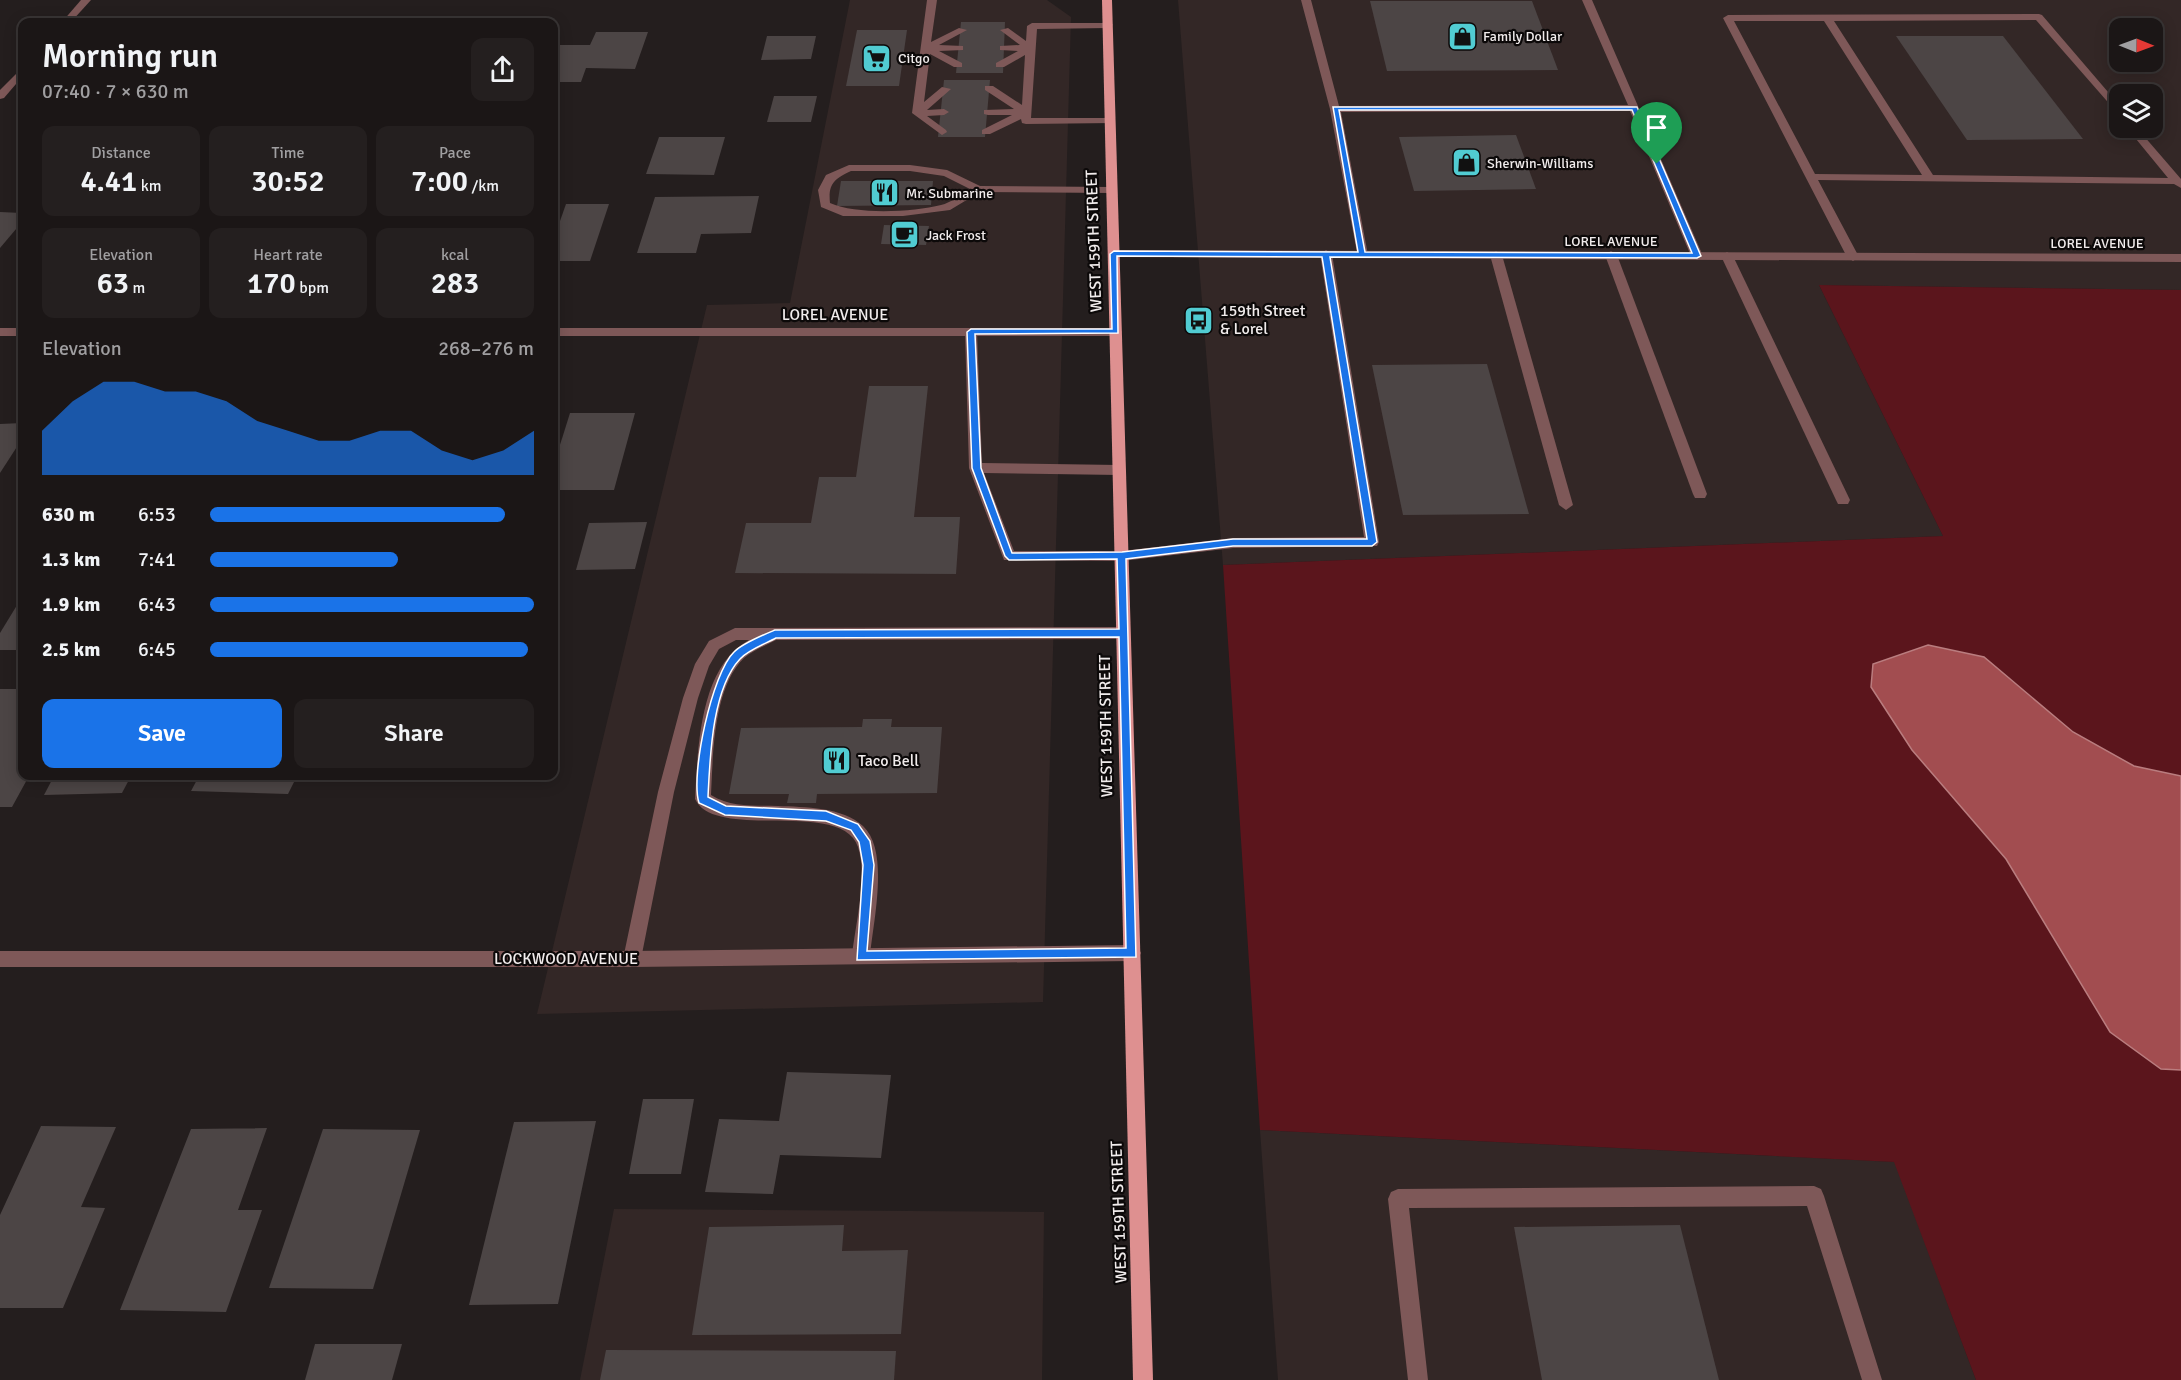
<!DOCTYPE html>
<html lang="en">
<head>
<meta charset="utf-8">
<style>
  body { margin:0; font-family:Signika,sans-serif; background:#241f1f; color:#f1f3f6; height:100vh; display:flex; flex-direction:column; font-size:22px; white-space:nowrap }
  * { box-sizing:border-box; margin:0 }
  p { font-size:20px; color:#a09fa1 }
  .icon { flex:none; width:33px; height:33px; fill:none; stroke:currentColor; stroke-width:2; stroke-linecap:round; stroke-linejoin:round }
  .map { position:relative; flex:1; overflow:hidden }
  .details { position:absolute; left:18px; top:18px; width:540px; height:762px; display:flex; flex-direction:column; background:#1b1616; border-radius:12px; box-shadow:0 3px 15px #0003,0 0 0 2px #393535 }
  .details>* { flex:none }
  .needle { width:39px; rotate:91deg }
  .tools { position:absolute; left:2109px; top:18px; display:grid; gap:12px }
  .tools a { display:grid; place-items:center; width:54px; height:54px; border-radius:12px; background:#1b1616; box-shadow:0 3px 15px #0003,0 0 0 2px #393535; font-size:30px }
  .pin { position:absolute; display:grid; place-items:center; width:51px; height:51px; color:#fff; margin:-62px -26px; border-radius:50% 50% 50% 0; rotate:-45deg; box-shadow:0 0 6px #0007 }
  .pin .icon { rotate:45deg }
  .round { display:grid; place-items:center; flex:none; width:63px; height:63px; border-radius:12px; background:#241f1f }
  .head { display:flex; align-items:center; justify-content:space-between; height:102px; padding:0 24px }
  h1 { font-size:33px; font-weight:600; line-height:45px }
  .stats { display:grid; grid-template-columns:repeat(3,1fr); gap:9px; height:102px; padding:6px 24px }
  .stats div { display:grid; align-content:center; border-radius:12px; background:#241f1f; text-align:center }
  .stats b { font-size:30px; font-weight:600 }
  .stats small { font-size:16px; font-weight:400 }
  .stats p { font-size:16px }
  .chart { height:168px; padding:12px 24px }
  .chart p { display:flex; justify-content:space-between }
  .chart svg { width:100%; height:108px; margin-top:6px; fill:#1a73e8; opacity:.7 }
  .action { display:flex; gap:12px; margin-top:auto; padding:12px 24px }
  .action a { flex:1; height:69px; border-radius:12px; background:#1a73e8; color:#fff; font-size:24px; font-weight:600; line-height:69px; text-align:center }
  .action a+a { background:#241f1f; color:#f1f3f6 }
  ul { padding:0 24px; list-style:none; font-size:20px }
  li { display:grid; grid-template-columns:96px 72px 1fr; align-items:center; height:45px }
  li i { height:15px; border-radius:8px; background:#1a73e8 }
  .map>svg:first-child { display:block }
</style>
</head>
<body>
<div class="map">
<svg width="2181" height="1380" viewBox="0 0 2181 1380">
  <rect width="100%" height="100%" fill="#241e1e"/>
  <g fill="#332726" fill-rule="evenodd">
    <polygon points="850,0 1047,0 1071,17 1043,1002 537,1014 707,305 790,303"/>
    <path d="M1178,0H2181V290L1819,285L1943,536L1223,565ZM2120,28H2152V62H2120ZM2120,94H2152V128H2120Z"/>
    <polygon points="1260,1130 1895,1162 1976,1380 1278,1380"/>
    <polygon points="614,1209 1044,1212 1042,1380 580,1380"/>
  </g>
  <polygon fill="#5b151c" points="1819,285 2181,290 2181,776 2134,766 2073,732 1984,657 1871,687 1912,750 2006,859 2079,981 2160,1069 2181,1070 2181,1380 1976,1380 1894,1162 1260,1130 1223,565 1943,536"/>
  <polygon fill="#a24d50" stroke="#ba7d7f" stroke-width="1.5" points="1928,645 1984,657 2073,732 2134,766 2181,776 2181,1070 2161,1069 2110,1032 2006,859 1912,750 1871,687 1873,664"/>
  <g fill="#4c4545">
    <polygon points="1370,1 1532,1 1558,70 1387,71"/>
    <polygon points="961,22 1005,22 1003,73 956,73"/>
    <polygon points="857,30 907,30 899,86 846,86"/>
    <polygon points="596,32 648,32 635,69 586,68 581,82 554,82 554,45 590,45"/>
    <polygon points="767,36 816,36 811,59 761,60"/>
    <polygon points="1896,36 2003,36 2083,139 1967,140"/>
    <polygon points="944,80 990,80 985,137 938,137"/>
    <polygon points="774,96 817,96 811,122 767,122"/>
    <polygon points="1516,135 1536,189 1414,191 1399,137"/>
    <polygon points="659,137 725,137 714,175 646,174"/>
    <polygon points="841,181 933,181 931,205 837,206"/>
    <polygon points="759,196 751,233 701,234 696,253 637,253 655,197"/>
    <polygon points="566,204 609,204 590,261 554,261 554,238"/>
    <polygon points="0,212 22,213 22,222 0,248"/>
    <polygon points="884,225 929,226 926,245 881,244"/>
    <polygon points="1487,364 1529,514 1403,515 1372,365"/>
    <polygon points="869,386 928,386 914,517 960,517 956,574 735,573 746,523 811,523 819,477 856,477"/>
    <polygon points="570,413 635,413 614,490 554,490 554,464"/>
    <polygon points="22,423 22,439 0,473 0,424"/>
    <polygon points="647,522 635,569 576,570 589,523"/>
    <polygon points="22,597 22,650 0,650 0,633"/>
    <polygon points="0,689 22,689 22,776 29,776 12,807 0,807"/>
    <polygon points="863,719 892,719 891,727 942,727 937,793 817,794 816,803 787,803 789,794 729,794 741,728 862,727"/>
    <polygon points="54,776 131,776 122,793 44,795"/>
    <polygon points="199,776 297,776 288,794 191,791"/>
    <polygon points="787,1072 891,1075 881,1158 780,1155 773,1194 705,1192 719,1119 779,1121"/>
    <polygon points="643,1099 694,1099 681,1174 629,1174"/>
    <polygon points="596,1121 558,1304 469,1305 514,1122"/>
    <polygon points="41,1126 116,1127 81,1207 105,1208 63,1308 0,1308 0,1215"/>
    <polygon points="267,1128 238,1210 262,1210 226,1312 120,1310 191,1129"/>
    <polygon points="323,1129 420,1130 373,1289 269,1288"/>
    <polygon points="844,1225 842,1251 908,1250 901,1334 692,1335 709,1227"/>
    <polygon points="1680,1225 1719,1380 1542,1380 1514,1227"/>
    <polygon points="315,1344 402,1344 392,1380 305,1380"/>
    <polygon points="606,1350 896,1351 894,1380 600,1380"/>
  </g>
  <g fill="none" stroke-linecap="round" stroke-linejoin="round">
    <g fill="#7e5858" fill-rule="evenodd">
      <polygon points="927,0 937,0 931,42 959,28 967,30 939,45 963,46 963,50 939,51 962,63 962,67 954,67 930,54 924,102 942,87 951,89 927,110 944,109 949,112 944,115 927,116 946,130 947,132 942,135 912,113"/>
      <polygon points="1301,0 1311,0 1339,106 1628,105 1582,0 1592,0 1703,256 1697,260 1691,256 1630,111 1341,112 1368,255 1366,258 1358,258 1330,109"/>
      <path d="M2039,14L2042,15L2120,106V116L2036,20L1834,21L1933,175L2168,178L2127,128H2137L2181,179V188L2174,184L1818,180L1859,257L1853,261L1847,257L1723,18L1728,15ZM1734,21H1824L1922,175L1815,174Z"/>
      <polygon points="1032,23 1111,23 1113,25 1108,28 1037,29 1031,118 1110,118 1114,119 1114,123 1026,124 1022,123 1021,119 990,134 982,134 982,130 1012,115 988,115 984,114 984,110 1014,109 985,90 985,86 993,86 1022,105 1025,55 1004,67 996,67 996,63 1018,51 1000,50 1000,46 1020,45 1000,30 1008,28 1026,41 1027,26"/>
      <path d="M849,165H910L947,170L980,186L1112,187L1117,190L1112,193L980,192L950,210L903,216H843L821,207L818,190L826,175ZM851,171H910L944,176L970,189C961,194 951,203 941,205C913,212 857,215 830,203C828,184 834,179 851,171Z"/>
      <polygon points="1326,250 1332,254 1379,542 1377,546 1233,548 1122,561 1004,560 969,468 965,332 971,328 977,332 982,463 1119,465 1126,470 1119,475 984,473 1014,551 1122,551 1233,538 1364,537 1320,254"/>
      <polygon points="1496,251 1502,255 1573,505 1566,510 1559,505 1490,255"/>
      <polygon points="1611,251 1617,255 1707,494 1705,498 1695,498 1693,494 1605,255"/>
      <polygon points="1727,252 1733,256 1850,500 1848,504 1838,504 1836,500 1721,256"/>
      <path d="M1123,627L1128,629L1130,633L1128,637L1123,639L776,640C765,646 753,650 744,658C713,688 713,756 711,795C732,808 755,805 778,806C804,807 843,807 863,826C890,851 873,922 870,956L867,962L861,964L855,962L852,956C855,925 868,877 858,847C842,798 715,842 695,799C698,749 699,667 749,640H736L719,649L709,666L698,698L674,792L641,959L638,965L632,967L626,965L623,959L658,792L683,698L695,664L709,641L735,628Z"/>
      <polygon points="1814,1186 1821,1189 1824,1196 1882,1380 1862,1380 1807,1206 1409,1208 1428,1380 1408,1380 1388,1199 1391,1192 1398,1189"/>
    </g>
    <g fill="#7e5858" fill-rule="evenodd">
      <polygon points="81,0 91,0 71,22 62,22"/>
      <polygon points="22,68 22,77 4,98 0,99 0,90"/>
      <polygon points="1114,250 2181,254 2181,262 1110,257 1108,254"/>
      <rect x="0" y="328" width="22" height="8"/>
      <polygon points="554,328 1116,328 1122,332 1116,336 554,336"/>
      <polygon points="1132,945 1138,947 1141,953 1138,959 1132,961 632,967 0,967 0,951 632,951"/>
    </g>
    <polygon fill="#de9090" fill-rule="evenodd" points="1102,0 1112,0 1153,1380 1133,1380"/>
  </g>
  <path fill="#1a73e8" stroke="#fff" stroke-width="1.5" fill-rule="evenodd" d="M1333,107H1637L1701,256L1697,258L1330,257L1377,542L1372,546H1233L1126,559L1136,957L857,960L863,865L859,842L851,830L826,821L725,815L699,803C690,775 712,673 734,652C743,643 763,635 775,630L1119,629L1117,559L1009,560L1005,556L972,468L967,332L971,329H1112L1110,254L1114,251L1358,252ZM1339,110H1632L1692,253L1365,252ZM1117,256L1322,257L1367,539H1233L1122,552L1012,553L981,468L975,334L1118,333ZM1119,637L1126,948L867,951L874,865L870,841L858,824L826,811L726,806L708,797C710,757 712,689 740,659C748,650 765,644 776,638Z"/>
  <defs>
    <symbol id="shop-square" viewBox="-11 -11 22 22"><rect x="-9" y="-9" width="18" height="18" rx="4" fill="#51ccd2" stroke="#0c0909"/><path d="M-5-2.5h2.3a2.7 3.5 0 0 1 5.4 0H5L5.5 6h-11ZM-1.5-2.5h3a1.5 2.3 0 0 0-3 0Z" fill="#111"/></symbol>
    <symbol id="supermarket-square" viewBox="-11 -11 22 22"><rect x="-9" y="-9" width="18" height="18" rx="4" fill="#51ccd2" stroke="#0c0909"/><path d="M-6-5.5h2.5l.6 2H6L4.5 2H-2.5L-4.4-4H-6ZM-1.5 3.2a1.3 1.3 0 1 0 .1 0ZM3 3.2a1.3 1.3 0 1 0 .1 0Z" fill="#111"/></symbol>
    <symbol id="restaurant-square" viewBox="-11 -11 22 22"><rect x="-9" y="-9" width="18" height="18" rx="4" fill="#51ccd2" stroke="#0c0909"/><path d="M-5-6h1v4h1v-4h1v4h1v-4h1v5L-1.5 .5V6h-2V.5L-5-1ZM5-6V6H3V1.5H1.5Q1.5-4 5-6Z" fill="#111"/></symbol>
    <symbol id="cafe-square" viewBox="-11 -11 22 22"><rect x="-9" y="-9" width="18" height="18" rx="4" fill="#51ccd2" stroke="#0c0909"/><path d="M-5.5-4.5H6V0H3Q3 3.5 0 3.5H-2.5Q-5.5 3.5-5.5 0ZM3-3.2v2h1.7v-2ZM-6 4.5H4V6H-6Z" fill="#111"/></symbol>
    <symbol id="bus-square" viewBox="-11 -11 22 22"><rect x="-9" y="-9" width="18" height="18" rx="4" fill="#51ccd2" stroke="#0c0909"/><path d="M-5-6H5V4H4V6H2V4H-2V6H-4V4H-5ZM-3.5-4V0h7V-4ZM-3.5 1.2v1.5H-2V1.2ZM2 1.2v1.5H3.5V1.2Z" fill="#111"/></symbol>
  </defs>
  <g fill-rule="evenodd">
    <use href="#shop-square" x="1446" y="20" width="33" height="33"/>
    <use href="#supermarket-square" x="860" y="42" width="33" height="33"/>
    <use href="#shop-square" x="1450" y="146" width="33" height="33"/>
    <use href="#restaurant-square" x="868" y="176" width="33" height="33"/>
    <use href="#cafe-square" x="888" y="218" width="33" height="33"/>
    <use href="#bus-square" x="1182" y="304" width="33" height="33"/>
    <use href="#restaurant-square" x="820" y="744" width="33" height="33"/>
  </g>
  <g text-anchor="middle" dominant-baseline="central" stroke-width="4.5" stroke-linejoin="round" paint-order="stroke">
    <g font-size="14" fill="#f1ecec" stroke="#0c0909" text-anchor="start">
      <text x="1483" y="36">Family Dollar</text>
      <text x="898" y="58">Citgo</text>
      <text x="1487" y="163">Sherwin-Williams</text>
      <text x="906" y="193">Mr. Submarine</text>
      <text x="926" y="235">Jack Frost</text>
    </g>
    <g font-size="14" fill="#f1ecec" stroke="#0c0909">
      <text x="1611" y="241">LOREL AVENUE</text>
      <text x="2097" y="243">LOREL AVENUE</text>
    </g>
    <g font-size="16" fill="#f1ecec" stroke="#0c0909">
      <text transform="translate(1094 241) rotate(-92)">WEST 159TH STREET</text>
      <text x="835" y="315">LOREL AVENUE</text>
      <text transform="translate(1106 726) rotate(-91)">WEST 159TH STREET</text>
      <text x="566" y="959">LOCKWOOD AVENUE</text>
      <text transform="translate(1119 1212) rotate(-92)">WEST 159TH STREET</text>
    </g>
    <g font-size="16" fill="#f1ecec" stroke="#0c0909" text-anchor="start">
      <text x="1220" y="311">159th Street<tspan x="1220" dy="18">&amp; Lorel</tspan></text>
      <text x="858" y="761">Taco Bell</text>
    </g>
  </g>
</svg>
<div class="tools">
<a><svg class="needle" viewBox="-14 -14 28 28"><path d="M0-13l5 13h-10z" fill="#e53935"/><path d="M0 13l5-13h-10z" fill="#a09fa1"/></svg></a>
<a><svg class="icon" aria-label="layers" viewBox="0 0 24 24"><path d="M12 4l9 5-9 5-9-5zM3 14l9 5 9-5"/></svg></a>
</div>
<div class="pin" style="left:1657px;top:164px;background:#1e9e55"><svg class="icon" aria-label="arrive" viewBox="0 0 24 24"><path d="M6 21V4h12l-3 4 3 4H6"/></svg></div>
<section class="details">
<div class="head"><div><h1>Morning run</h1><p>07:40 · 7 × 630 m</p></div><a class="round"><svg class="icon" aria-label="share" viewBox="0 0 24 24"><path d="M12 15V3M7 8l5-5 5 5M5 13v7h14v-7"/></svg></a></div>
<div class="stats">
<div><p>Distance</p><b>4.41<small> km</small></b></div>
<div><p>Time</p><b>30:52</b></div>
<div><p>Pace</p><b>7:00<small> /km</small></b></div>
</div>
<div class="stats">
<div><p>Elevation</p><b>63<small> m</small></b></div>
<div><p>Heart rate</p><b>170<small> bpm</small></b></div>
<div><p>kcal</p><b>283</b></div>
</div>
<div class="chart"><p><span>Elevation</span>268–276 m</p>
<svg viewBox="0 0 160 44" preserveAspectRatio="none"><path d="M0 44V26L10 14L20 6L30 6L40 10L50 10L60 14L70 22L80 26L90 30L100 30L110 26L120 26L130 34L140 38L150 34L160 26V44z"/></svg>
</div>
<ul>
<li><b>630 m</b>6:53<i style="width:91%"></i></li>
<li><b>1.3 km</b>7:41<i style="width:58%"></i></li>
<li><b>1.9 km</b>6:43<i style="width:100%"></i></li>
<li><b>2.5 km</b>6:45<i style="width:98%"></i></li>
</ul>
<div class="action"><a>Save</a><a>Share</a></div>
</section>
</div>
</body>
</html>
